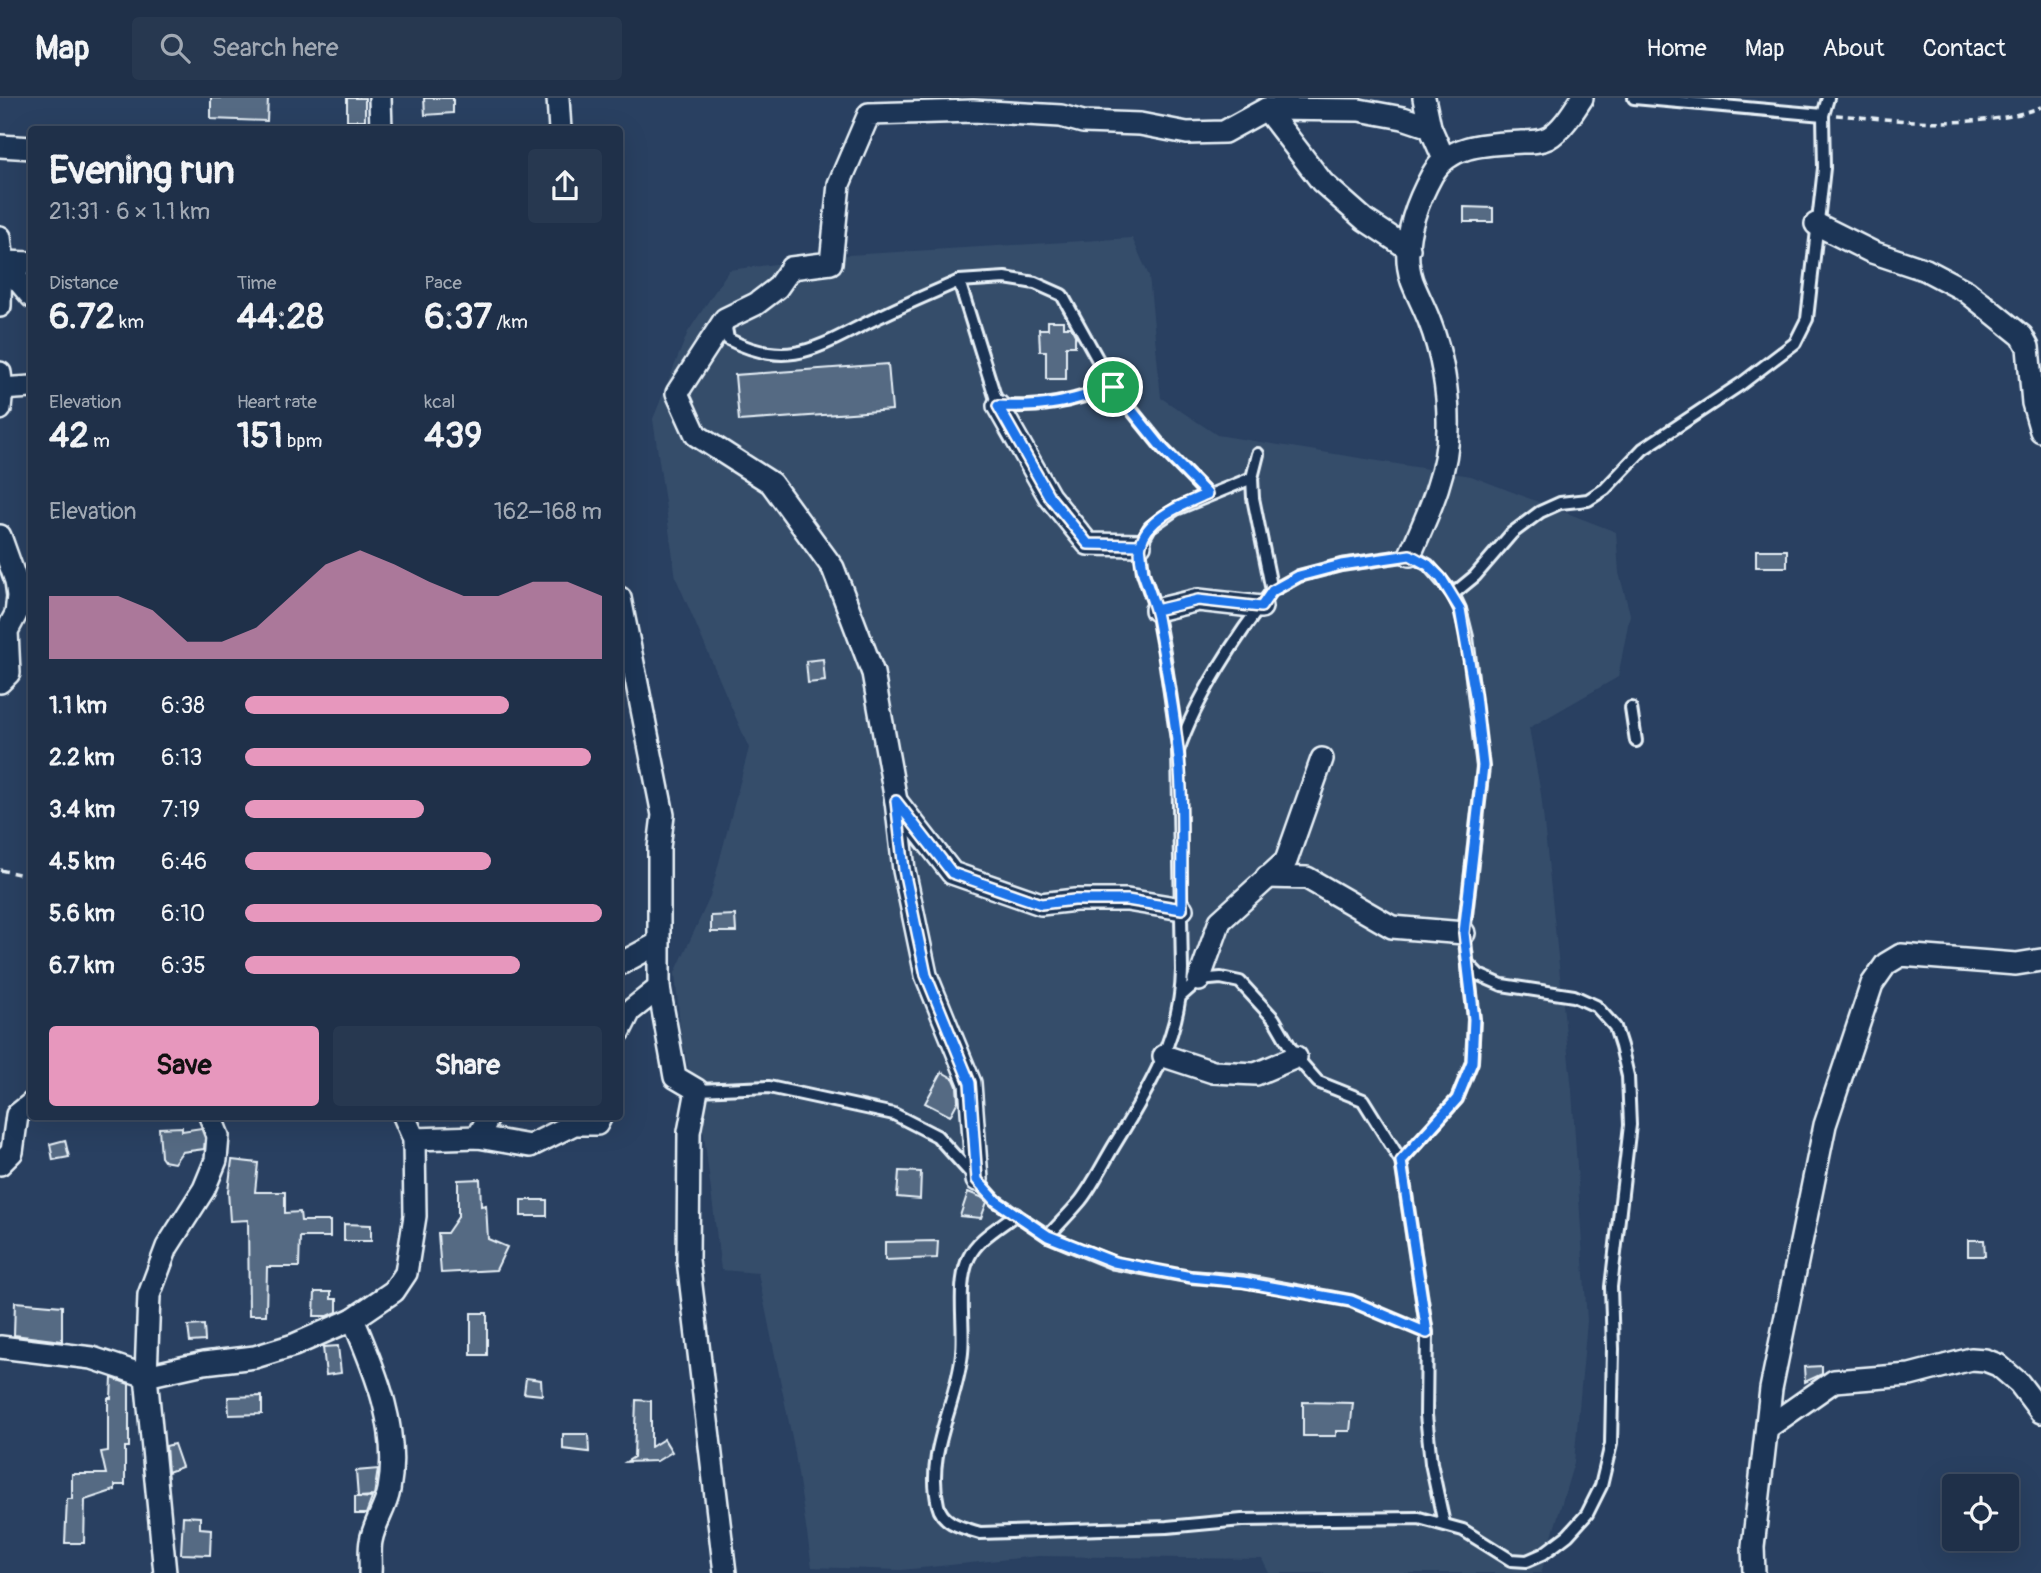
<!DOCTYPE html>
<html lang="en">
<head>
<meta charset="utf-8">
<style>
  body { margin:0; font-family:Pangolin,sans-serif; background:#273850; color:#f1f3f6; height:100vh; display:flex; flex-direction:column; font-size:26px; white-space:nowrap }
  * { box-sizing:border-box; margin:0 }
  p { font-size:23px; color:#a1a9b4 }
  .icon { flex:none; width:38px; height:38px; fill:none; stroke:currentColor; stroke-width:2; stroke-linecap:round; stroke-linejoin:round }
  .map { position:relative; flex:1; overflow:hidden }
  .details { position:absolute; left:28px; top:28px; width:595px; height:994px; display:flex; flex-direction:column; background:#1f3049; border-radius:7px; box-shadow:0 7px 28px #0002,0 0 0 2px #3c4b61 }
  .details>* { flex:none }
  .tools { position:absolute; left:1942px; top:1376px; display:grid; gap:14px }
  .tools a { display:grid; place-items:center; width:77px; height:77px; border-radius:7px; background:#1f3049; box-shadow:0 7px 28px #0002,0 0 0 2px #3c4b61; font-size:35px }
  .pin { position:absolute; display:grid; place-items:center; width:60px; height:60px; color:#fff; margin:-30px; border:4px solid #fff; border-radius:50%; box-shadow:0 2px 7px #0007 }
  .round { display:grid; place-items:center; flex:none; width:74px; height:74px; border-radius:7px; background:#273850 }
  .summary { display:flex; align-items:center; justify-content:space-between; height:119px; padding:0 21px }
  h1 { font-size:38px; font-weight:800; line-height:52px }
  .figures { display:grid; grid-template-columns:repeat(3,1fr); gap:10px; height:119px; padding:7px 21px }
  .figures div { display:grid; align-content:center }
  .figures b { font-size:35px; font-weight:800 }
  .figures small { font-size:19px; font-weight:400 }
  .figures p { font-size:19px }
  .chart { height:196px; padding:14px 21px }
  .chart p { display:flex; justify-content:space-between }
  .chart svg { width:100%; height:126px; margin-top:7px; fill:#e797bd; opacity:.7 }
  .cta { display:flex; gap:14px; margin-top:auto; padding:14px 21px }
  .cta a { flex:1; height:80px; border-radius:7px; background:#e797bd; color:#111; font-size:28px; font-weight:800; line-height:80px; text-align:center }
  .cta a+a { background:#273850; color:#f1f3f6 }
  ul { padding:0 21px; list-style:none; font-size:23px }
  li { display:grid; grid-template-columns:112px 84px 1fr; align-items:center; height:52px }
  li i { height:18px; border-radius:9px; background:#e797bd }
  header { display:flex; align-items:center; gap:42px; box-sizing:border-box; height:98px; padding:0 35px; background:#1f3049; border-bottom:2px solid #3c4b61 }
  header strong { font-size:33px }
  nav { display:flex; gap:38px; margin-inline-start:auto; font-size:24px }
  .search { width:490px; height:63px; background:#273850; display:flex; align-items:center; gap:18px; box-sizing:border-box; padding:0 24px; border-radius:7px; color:#a1a9b4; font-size:26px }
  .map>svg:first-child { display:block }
</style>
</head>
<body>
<header>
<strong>Map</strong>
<div class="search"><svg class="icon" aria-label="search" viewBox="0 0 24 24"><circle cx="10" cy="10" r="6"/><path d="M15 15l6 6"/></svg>Search here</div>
<nav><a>Home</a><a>Map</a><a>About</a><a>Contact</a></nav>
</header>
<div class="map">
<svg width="2041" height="1475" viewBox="0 0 2041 1475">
  <rect width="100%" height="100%" fill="#294061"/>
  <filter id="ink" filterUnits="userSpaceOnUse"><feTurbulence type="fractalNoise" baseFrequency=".0143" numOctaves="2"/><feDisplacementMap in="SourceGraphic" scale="14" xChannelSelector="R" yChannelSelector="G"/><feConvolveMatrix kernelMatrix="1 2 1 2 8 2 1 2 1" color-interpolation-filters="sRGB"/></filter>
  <g filter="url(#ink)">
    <polygon fill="#364d6b" points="1132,140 1149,178 1161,300 1217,337 1471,378 1616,434 1619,475 1630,516 1618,579 1529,630 1541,696 1572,993 1587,1223 1574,1364 1541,1475 1269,1475 1262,1461 1038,1458 901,1472 812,1469 794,1349 758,1175 721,1172 704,1037 681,938 675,875 710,799 749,650 676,480 653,321 688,234 729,172 848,157"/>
    <g fill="#556a83" stroke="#e8f1f8" stroke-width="2">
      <polygon points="211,0 268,0 267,23 211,21"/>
      <rect x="347" y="0" width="18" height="22"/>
      <polygon points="424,0 453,0 453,15 425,17"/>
      <polygon points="1464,109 1493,110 1493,124 1464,124"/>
      <polygon points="1048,223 1063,223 1063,229 1071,229 1075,237 1075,248 1066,248 1066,281 1046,281 1046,253 1040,253 1039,231 1048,231"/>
      <polygon points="888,266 892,312 739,323 735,277"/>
      <rect x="1756" y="452" width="31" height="17"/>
      <polygon points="823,561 825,583 808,585 806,563"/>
      <polygon points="735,817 736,834 711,834 711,818"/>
      <polygon points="942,974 954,981 957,988 958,1003 950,1018 925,1005"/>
      <polygon points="182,1029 182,1033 201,1030 205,1040 204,1051 182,1054 174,1065 164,1063 161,1059 159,1030"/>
      <polygon points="65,1042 69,1059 53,1062 50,1046"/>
      <polygon points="232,1062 258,1065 255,1094 285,1094 285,1115 300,1114 301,1123 330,1123 330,1139 300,1139 299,1169 267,1169 266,1217 249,1217 248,1122 230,1123 228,1093"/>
      <polygon points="899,1073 921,1074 920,1101 897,1099"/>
      <polygon points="480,1081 481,1108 486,1107 488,1141 507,1149 496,1172 441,1175 438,1135 447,1135 458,1119 458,1082"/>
      <polygon points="968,1094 981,1099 987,1104 981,1120 960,1118"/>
      <rect x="521" y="1102" width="26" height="16"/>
      <polygon points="344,1126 371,1127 371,1143 344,1143"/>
      <polygon points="1968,1142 1984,1142 1985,1158 1968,1158"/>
      <polygon points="938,1143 937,1160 885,1162 885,1144"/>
      <polygon points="315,1194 331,1194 331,1201 337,1201 337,1214 328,1218 314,1218"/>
      <polygon points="15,1204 62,1208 62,1243 14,1237"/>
      <rect x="471" y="1215" width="16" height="42"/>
      <polygon points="204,1227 205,1243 190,1244 188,1228"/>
      <polygon points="338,1248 341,1275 326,1277 323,1249"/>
      <polygon points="1822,1268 1822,1276 1805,1284 1804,1269"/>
      <polygon points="112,1280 129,1286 129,1349 125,1349 125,1387 115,1387 115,1392 85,1402 84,1445 65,1445 67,1401 72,1401 72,1376 106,1376 101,1354 108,1353 108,1300 111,1300"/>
      <polygon points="526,1280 541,1282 542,1297 524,1295"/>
      <polygon points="262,1298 262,1316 229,1317 228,1299"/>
      <polygon points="636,1302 651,1303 651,1349 664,1341 672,1354 657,1363 626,1364 634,1359"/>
      <polygon points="1303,1304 1353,1305 1350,1333 1336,1333 1336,1338 1303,1338"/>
      <polygon points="563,1336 588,1336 589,1354 563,1351"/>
      <polygon points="174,1346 182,1369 168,1374 166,1348"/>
      <polygon points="378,1371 374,1398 359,1399 372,1400 366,1416 355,1416 355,1399 358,1399 356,1373"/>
      <polygon points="183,1418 200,1419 200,1430 211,1431 210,1457 181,1456"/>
    </g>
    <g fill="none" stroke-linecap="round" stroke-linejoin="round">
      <defs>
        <g id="service">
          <polyline points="1634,0 1823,17"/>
          <polyline points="959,183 1005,180 1035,185 1062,197 1113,289 1163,351 1207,396"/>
          <path d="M725,224L728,241C792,274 822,246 879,219C905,206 932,195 959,183L998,308C1045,310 1069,304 1113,289"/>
          <polyline points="1272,493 1299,478 1341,467 1410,457 1428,467 1453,496 1460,511 1467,539 1483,669 1464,835 1474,921 1472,964 1457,1001 1401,1063"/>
          <polyline points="1453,496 1475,478 1512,435 1540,414 1560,405 1588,402 1605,391 1643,351 1741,286 1795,245 1807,221 1824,70 1823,17 1828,0"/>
          <polyline points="1631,610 1636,643"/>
          <polyline points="1178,649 1164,554 1156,512 1143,475 1140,447 1150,429 1176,411 1252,380"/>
          <polyline points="1182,897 1199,882 1221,880 1240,884 1274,921 1296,959 1318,984 1363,1002 1401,1063 1427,1235 1426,1317 1431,1365 1444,1426"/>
          <polyline points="697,992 769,989 894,1016 937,1038 996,1103 1048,1138 1067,1146 1114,1165 1191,1179 1243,1183 1351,1203 1427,1235"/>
          <path d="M1016,1116C1000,1129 978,1140 969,1159C956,1187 965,1225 962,1255C957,1307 925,1354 938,1407C942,1426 964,1430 980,1435L1167,1429L1242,1422L1419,1420L1463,1432L1511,1462L1527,1463L1543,1456L1568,1437L1587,1416L1601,1388L1611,1346L1613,1251L1611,1189L1630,1027L1628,978L1621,948L1615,929L1596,908L1574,898L1502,887L1479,877L1468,866"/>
          <path d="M1048,1138C1059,1126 1071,1114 1081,1102C1094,1085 1104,1064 1115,1046C1149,991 1181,938 1182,872L1178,653C1196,600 1237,537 1272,493L1253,400L1252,380L1258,356"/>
        </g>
        <g id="minor">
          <polyline points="380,0 381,32"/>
          <polyline points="558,0 560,32"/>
          <polyline points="1424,0 1430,29 1444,61"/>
          <polyline points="1266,11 1322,84 1365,122 1409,151"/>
          <polyline points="0,48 32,50"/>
          <polyline points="1816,126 1872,154 1926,172 1966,193 2022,238 2028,249 2033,305 2041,333"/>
          <polyline points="0,139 3,164 32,199"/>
          <polyline points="3,164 32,165"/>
          <polyline points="0,208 1,157"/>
          <polyline points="0,275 2,291 0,311"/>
          <polyline points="0,291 32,289"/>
          <polyline points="998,308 1049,398 1088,446 1140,447"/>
          <polyline points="0,438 16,483 18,498 16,516 7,533 9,575 0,584"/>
          <path d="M1410,457C1427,418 1448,375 1448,331C1449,296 1442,255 1429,222C1424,209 1417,196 1412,183C1400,147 1415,108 1432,77C1450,45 1489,46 1522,44C1531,44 1540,44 1548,40C1562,32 1573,14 1582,0"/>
          <polyline points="620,500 663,717 659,750 659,890 675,979 697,992 689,1034 688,1162 725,1475"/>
          <polyline points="1156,512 1198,502 1261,509"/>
          <polyline points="896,703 952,775 1041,806 1075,802 1127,802 1182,811"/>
          <polyline points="1267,779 1307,780 1392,829 1464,835"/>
          <polyline points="620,866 657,846"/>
          <polyline points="1199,882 1220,823 1286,763 1322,661"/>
          <polyline points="620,933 630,913 659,890"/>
          <polyline points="1164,958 1213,974 1256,976 1296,959"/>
          <polyline points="404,1018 414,1041 478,1039 530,1048 574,1026 597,1026 601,1018"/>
          <polyline points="478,1039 489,1018"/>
          <polyline points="0,1066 12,1054 17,1017 32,1005"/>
          <polyline points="977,1082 970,985 926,877 904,772 896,703 873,575 833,470 771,385 696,337 677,295 725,221 756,206 777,190 791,170 831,165 839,86 869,16 973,13 1061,18 1083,24 1140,26 1187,35 1224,34 1266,11 1359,12 1403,20 1430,29"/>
          <path d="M353,1221C376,1275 400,1332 389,1392C386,1410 374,1425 371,1443C369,1453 371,1465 370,1475"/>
          <polyline points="0,1249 92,1260 146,1278 204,1265 255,1259 294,1247 353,1221 394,1193 406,1175 415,1118 414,1041"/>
          <polyline points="1767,1330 1834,1283 1910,1277 1971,1261 1985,1262 1998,1267 2019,1285 2041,1314"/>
          <polyline points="165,1475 146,1278 149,1197 167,1149 204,1091 216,1062 218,1038 210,1018"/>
          <polyline points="1754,1475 1753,1449 1771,1291 1825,1027 1872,886 1886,866 1901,857 2016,866 2041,862"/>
        </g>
      </defs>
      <use href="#service" stroke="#e8f1f8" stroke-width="16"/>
      <use href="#minor" stroke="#e8f1f8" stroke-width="26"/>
      <g stroke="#e8f1f8" stroke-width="3.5" stroke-dasharray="7 5" stroke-linecap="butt">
        <path d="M1836,17C1899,22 1980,33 2041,9"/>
        <polyline points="0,772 32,779"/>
      </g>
      <use href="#service" stroke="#1d3557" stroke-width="10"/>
      <use href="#minor" stroke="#1d3557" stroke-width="21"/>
    </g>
  </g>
  <g fill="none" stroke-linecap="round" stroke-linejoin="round" filter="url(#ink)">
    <defs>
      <path id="route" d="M1113,289L1163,351L1207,396C1185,406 1147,419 1141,446C1136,467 1153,498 1157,519C1165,562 1173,607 1178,651C1184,703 1181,758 1182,811L1127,802H1074L1041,806L952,775L896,703L904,772L926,877L970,985L977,1082L996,1103L1048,1138L1114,1164L1191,1179L1243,1184L1351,1203L1427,1235L1401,1063L1457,1001L1472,964L1474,921L1464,835L1483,668L1475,597L1460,511L1441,480L1428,467L1410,457L1341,467L1299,478L1272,493L1261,509L1198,502L1156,512L1143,475L1140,447L1088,446L1049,398L998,308C1045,310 1069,304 1113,289"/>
    </defs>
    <use href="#route" stroke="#fff" stroke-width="14"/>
    <use href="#route" stroke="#1a73e8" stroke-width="9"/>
  </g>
</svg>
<div class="tools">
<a><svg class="icon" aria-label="locate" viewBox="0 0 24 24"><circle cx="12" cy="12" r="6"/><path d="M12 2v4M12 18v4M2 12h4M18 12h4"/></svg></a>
</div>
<div class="pin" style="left:1113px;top:289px;background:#1e9e55"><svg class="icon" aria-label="arrive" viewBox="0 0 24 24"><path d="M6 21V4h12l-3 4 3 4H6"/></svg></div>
<section class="details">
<div class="summary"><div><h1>Evening run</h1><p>21:31 · 6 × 1.1 km</p></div><a class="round"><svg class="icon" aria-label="share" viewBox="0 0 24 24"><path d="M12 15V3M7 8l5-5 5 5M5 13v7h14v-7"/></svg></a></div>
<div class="figures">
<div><p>Distance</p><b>6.72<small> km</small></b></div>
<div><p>Time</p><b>44:28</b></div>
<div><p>Pace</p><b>6:37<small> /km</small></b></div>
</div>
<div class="figures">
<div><p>Elevation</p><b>42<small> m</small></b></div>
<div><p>Heart rate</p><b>151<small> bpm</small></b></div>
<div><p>kcal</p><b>439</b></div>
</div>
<div class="chart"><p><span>Elevation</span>162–168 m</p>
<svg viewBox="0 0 160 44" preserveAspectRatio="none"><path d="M0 44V22L10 22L20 22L30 27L40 38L50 38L60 33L70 22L80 11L90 6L100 11L110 17L120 22L130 22L140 17L150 17L160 22V44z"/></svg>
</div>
<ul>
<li><b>1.1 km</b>6:38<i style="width:74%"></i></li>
<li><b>2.2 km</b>6:13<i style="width:97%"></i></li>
<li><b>3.4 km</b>7:19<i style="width:50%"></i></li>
<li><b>4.5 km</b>6:46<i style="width:69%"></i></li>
<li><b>5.6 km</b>6:10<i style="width:100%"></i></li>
<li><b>6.7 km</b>6:35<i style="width:77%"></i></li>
</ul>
<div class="cta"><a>Save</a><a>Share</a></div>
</section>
</div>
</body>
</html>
